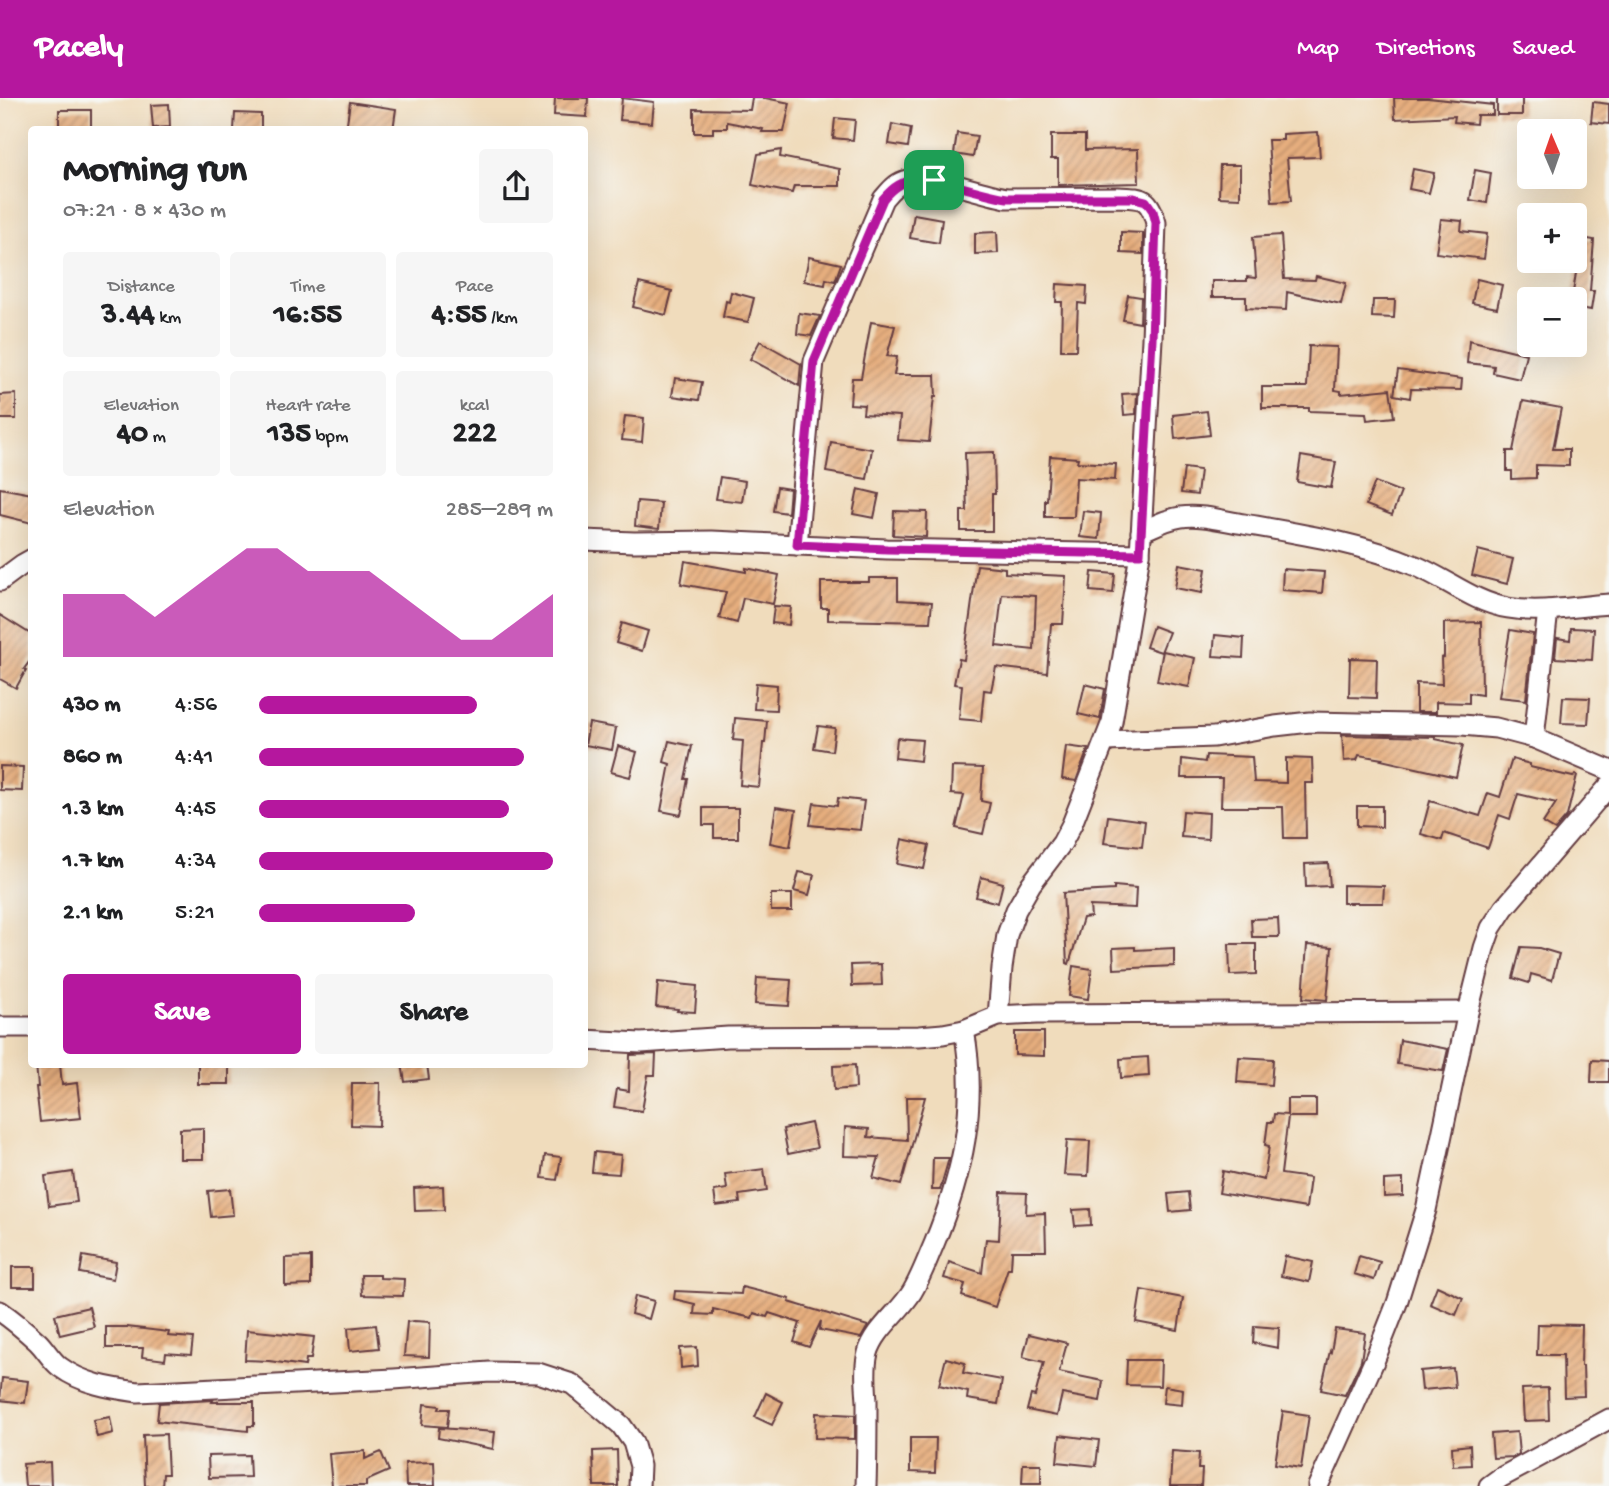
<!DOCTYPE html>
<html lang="en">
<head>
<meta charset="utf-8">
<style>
  body { margin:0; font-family:"Gochi Hand",sans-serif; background:#f6f6f6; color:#202124; height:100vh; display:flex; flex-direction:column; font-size:26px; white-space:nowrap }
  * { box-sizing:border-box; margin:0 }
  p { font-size:23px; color:#757577 }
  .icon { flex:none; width:38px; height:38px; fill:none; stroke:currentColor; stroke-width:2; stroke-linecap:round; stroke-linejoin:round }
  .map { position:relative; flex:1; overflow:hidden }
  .side { position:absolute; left:28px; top:28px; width:560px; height:942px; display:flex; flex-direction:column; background:#fff; border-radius:7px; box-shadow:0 7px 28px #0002 }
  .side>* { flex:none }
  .needle { width:46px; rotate:358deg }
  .buttons { position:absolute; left:1517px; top:21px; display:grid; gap:14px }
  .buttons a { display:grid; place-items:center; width:70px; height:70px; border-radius:7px; background:#fff; box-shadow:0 7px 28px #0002; font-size:35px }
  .pin { position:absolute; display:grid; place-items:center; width:60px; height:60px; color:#fff; margin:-30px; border-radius:14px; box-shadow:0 4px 10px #0006 }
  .round { display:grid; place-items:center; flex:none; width:74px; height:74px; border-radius:7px; background:#f6f6f6 }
  .headline { display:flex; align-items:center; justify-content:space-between; height:119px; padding:0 35px }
  h1 { font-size:38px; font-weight:700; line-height:52px }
  .figures { display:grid; grid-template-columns:repeat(3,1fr); gap:10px; height:119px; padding:7px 35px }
  .figures div { display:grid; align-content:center; border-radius:7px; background:#f6f6f6; text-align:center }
  .figures b { font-size:30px; font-weight:700 }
  .figures small { font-size:19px; font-weight:400 }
  .figures p { font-size:19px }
  .chart { height:196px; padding:14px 35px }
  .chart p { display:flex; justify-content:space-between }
  .chart svg { width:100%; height:126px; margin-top:7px; fill:#b5179e; opacity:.7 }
  .primary-button { display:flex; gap:14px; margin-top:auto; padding:14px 35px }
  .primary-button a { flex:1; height:80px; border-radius:7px; background:#b5179e; color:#fff; font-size:28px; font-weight:700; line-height:80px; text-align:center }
  .primary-button a+a { background:#f6f6f6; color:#202124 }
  ul { padding:0 35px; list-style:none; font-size:23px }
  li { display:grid; grid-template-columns:112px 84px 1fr; align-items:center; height:52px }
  li i { height:18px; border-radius:9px; background:#b5179e }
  header { display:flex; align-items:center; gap:42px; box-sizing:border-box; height:98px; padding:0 35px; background:#b5179e; color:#fff }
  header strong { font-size:33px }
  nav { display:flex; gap:38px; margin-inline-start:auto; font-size:24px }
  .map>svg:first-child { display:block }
</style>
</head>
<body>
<header>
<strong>Pacely</strong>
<nav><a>Map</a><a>Directions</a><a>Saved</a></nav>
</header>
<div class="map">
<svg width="1609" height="1388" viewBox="0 0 1609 1388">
  <defs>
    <pattern id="building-hatch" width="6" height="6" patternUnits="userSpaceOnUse" patternTransform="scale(1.75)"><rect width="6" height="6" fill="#e6ae7e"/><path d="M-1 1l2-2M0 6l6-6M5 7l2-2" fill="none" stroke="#bc8d67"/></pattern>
  </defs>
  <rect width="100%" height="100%" fill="#f6f6f2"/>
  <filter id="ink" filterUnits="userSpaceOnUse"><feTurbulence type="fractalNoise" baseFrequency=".0143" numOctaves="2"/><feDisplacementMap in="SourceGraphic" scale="14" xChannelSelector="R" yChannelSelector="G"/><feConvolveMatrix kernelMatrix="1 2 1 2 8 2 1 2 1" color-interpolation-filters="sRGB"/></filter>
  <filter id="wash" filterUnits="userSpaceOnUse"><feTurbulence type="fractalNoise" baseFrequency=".00686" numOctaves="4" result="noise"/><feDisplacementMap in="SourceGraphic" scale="28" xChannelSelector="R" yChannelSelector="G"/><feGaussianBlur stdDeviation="1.57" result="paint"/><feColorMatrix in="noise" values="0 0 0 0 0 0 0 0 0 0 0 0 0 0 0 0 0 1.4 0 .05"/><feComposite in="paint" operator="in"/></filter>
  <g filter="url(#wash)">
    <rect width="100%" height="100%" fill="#f0dcbc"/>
    <g id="blocks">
      <g fill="url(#building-hatch)" fill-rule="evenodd">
        <polygon points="555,0 588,0 587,19 554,17"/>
        <polygon points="622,0 654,4 652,25 620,22"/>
        <polygon points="752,0 765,0 790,5 784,34 762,34 763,31 727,24 727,30 713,30 713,35 694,35 694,11 750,12"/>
        <polygon points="1394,0 1428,0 1493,7 1493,17 1477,17 1476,26 1454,24 1455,18 1395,21"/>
        <rect x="1497" y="0" width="25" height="17"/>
        <polygon points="350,4 396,11 393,32 346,32"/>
        <polygon points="1593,4 1609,6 1609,26 1591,24"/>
        <polygon points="169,6 170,29 153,30 151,7"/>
        <rect x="59" y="12" width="32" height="20"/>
        <polygon points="235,15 261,16 261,32 234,32"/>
        <polygon points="835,20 855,22 853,42 833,40"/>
        <polygon points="892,26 911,30 908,49 889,46"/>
        <polygon points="1318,34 1320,59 1287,60 1291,103 1272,104 1268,42 1283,42 1283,36"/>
        <polygon points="957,35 977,38 973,59 954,56"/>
        <polygon points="1051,37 1085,37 1085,52 1138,51 1139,85 1058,87 1058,61 1051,61"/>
        <polygon points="781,52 780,59 840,71 840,88 794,88 792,95 752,87 758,56"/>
        <polygon points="1220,67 1240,67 1240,100 1219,99"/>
        <polygon points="1413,71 1434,75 1429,95 1409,91"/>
        <polygon points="1475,72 1491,75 1487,105 1470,102"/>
        <polygon points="914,116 942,121 939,145 910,140"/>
        <polygon points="1441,121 1462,123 1461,133 1487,136 1484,161 1436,155"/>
        <polygon points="997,134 998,155 975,156 975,135"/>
        <polygon points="1121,134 1143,135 1143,156 1121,155"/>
        <polygon points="1281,137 1284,181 1315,182 1316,178 1346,185 1341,206 1287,194 1286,212 1246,210 1246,199 1212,199 1212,183 1247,183 1247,179 1256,180 1253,139"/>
        <polygon points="1582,140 1594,142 1590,193 1594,193 1591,212 1575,209 1575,201 1572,201 1578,162 1575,162 1575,145 1581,146"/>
        <polygon points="809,159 841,166 835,183 826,181 825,187 804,183"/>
        <polygon points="1477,181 1502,187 1497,210 1472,205"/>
        <polygon points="639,185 672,193 666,217 633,209"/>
        <polygon points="1057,186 1087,188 1086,206 1078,205 1076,252 1061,252 1062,204 1056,204"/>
        <polygon points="731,194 754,200 748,224 723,219 726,203 729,204"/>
        <polygon points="1128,197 1141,199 1140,225 1123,222"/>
        <polygon points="1373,202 1395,202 1394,220 1372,219"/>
        <polygon points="799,215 820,218 811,238 797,236"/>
        <polygon points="871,224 895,228 887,258 897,259 894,277 935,277 936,299 934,299 929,344 898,342 900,318 863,316 864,307 850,306 852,280 861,280"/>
        <polygon points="1469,242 1526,256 1520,281 1493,275 1494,268 1467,265"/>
        <polygon points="760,243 801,266 799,288 750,261"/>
        <polygon points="1309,248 1337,249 1335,292 1341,293 1341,296 1390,291 1394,319 1367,322 1366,315 1309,313 1309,310 1262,310 1262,289 1307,289"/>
        <polygon points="1398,272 1462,281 1461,292 1411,291 1410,300 1394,297"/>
        <polygon points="675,280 702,284 699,302 672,298"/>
        <polygon points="1137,295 1136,316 1124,317 1122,296"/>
        <polygon points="16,296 16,321 0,321 0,297"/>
        <polygon points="1523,303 1561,310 1553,351 1569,351 1569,368 1536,367 1536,380 1512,381 1512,373 1507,373 1507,353 1513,353"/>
        <polygon points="1207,313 1210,337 1175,341 1173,317"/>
        <polygon points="625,318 644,320 642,344 622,342"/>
        <polygon points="831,344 872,351 867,381 826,374"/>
        <polygon points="994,354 995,396 992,396 992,433 961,433 961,413 967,413 965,355"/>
        <polygon points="1050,358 1078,360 1077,364 1116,366 1115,382 1076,380 1074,419 1045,419 1045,402 1047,402"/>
        <polygon points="1301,358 1336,364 1331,390 1297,384"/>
        <polygon points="1184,370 1200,372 1197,397 1181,395"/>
        <polygon points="720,379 745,383 742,404 716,401"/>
        <polygon points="1375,384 1401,394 1392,417 1366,407"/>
        <polygon points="777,389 790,391 788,415 773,413"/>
        <polygon points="0,390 32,396 32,425 0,417"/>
        <polygon points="858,391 879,396 874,420 853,416"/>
        <polygon points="637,403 661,405 659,431 635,428"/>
        <polygon points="894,413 927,414 926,439 893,437"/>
        <polygon points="1083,413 1101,415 1099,441 1080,439"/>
        <polygon points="1478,452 1513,461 1507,486 1472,477"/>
        <polygon points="685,463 746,474 746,470 779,477 773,506 743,500 737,525 719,520 726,494 681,486"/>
        <polygon points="1179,466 1206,471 1202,495 1175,490"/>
        <path d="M977,467L1005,470V475L1066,478L1063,526H1051L1047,575L996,569L991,593L984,592L981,623L959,621L962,587L954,586L959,561L964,562ZM1002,496L1036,498L1034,552L996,548Z"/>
        <polygon points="1283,471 1324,474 1322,495 1282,492"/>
        <polygon points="1092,474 1115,476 1113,495 1090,493"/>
        <polygon points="869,480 898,480 898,502 932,504 930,524 828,522 828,510 821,510 821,484 869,484"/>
        <polygon points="774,508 791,509 789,527 772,525"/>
        <polygon points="0,517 32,537 32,560 24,571 26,572 16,590 0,581"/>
        <polygon points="1481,524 1482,597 1469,595 1469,605 1436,604 1436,614 1416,614 1416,585 1442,586 1441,560 1444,559 1444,525"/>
        <polygon points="622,525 648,533 642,553 616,545"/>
        <polygon points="1153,528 1169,534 1161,554 1146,549"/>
        <polygon points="1571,530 1594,531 1592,562 1555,560 1557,540 1570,542"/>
        <polygon points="1510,532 1533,536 1526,602 1499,599"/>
        <polygon points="1215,537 1244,540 1243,560 1213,558"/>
        <polygon points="1163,553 1195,560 1189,589 1157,583"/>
        <polygon points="1350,560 1377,561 1376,600 1349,599"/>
        <polygon points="756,585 777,587 776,612 754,611"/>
        <polygon points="1085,586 1105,591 1100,621 1078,616"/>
        <polygon points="1563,599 1590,600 1588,626 1561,625"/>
        <polygon points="735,620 767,623 765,645 763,645 759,689 740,687 743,643 733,642"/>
        <polygon points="589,625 616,630 612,652 585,647"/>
        <polygon points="818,628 835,630 832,653 814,650"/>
        <polygon points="1342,637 1435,639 1435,641 1463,647 1456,679 1381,662 1382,661 1359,657 1357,662 1344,663"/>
        <polygon points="897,640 922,642 920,663 895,660"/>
        <polygon points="669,643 692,648 685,681 688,681 681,717 661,713 670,666 664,664"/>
        <polygon points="618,648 637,654 630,679 611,674"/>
        <polygon points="1066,648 1088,651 1076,683 1062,681"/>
        <polygon points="1206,657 1252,659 1254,684 1286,685 1286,660 1312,661 1313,685 1305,685 1306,740 1284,740 1283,709 1221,709 1222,680 1181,680 1182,661 1205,664"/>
        <polygon points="1512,661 1530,666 1530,669 1573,679 1575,676 1577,677 1567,718 1555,732 1543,725 1556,705 1518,696 1510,721 1499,717 1488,750 1444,735 1442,742 1421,736 1430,703 1480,718 1488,695 1500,699"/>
        <polygon points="0,668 23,669 22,693 0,692"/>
        <polygon points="952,669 983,670 981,703 990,705 983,736 956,730 964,697 951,696"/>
        <polygon points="838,700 864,703 860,732 810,727 814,705 837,708"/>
        <polygon points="1357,708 1382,708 1382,729 1357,728"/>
        <polygon points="776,709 796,712 790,749 770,745"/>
        <polygon points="703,710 738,710 738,740 714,740 714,727 703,727"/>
        <polygon points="1183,713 1209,715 1208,741 1181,739"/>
        <polygon points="1108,718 1145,723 1142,749 1104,745"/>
        <polygon points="902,741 929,747 924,771 897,766"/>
        <polygon points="1328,765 1330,788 1306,789 1305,766"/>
        <polygon points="799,774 814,777 809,797 794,793"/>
        <polygon points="981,779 1003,785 998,805 976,799"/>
        <polygon points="1343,787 1384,788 1383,805 1343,805"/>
        <polygon points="1114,788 1136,790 1135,810 1090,808 1091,819 1083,820 1069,866 1067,865 1063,795 1114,792"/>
        <rect x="771" y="796" width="21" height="17"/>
        <polygon points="1278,820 1279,839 1252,839 1251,821"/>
        <polygon points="1229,846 1256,846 1256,876 1230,877"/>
        <polygon points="1307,847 1332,849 1327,902 1303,900"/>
        <polygon points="1135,849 1135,852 1174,850 1174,868 1114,871 1113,850"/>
        <polygon points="1521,849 1539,850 1559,856 1552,882 1531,876 1529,885 1513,880"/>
        <polygon points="881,866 882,887 852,888 851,867"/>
        <polygon points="1073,868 1092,871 1088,901 1069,898"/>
        <polygon points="757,880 791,882 789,908 755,906"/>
        <polygon points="658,884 697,888 695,914 677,913 678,911 656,909"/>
        <polygon points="1015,934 1044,934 1044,958 1015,957"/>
        <polygon points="1400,942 1448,951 1443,973 1397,966"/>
        <polygon points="656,956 655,977 648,977 642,1013 614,1009 617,991 629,993 630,957"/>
        <polygon points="1148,959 1149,978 1121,980 1120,961"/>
        <polygon points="1239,959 1273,961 1271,987 1237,984"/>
        <polygon points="1592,962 1609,963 1609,984 1591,984"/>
        <polygon points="36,966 60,966 62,987 77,985 81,1020 40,1024 36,989 38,989"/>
        <rect x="198" y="966" width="31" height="20"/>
        <polygon points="402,966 427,966 429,981 405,984"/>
        <polygon points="855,967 856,990 834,992 833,968"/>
        <polygon points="352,985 380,985 379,1028 351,1027"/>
        <polygon points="906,999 925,999 901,1087 873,1080 879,1059 844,1058 845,1029 869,1031 868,1039 907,1042"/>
        <polygon points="1287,1001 1316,1001 1316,1019 1288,1019 1281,1076 1310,1080 1306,1110 1219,1095 1223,1073 1264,1082 1269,1048 1265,1047 1268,1024 1273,1024 1274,1016 1287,1017"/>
        <polygon points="811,1025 817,1050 788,1056 783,1031"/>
        <polygon points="203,1030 203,1061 180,1061 180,1031"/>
        <polygon points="1067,1042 1090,1043 1088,1078 1064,1077"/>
        <polygon points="594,1054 621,1057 619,1076 592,1074"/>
        <polygon points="545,1057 561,1059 557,1082 542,1080"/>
        <polygon points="933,1060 949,1060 940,1092 932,1092"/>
        <polygon points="764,1071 767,1093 739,1097 740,1105 716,1108 714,1093 727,1091 725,1076"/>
        <polygon points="73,1074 77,1104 49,1108 45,1078"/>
        <polygon points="1403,1081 1403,1098 1384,1099 1384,1082"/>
        <polygon points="443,1088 444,1112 415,1113 414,1090"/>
        <polygon points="230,1091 233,1117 211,1119 208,1093"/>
        <polygon points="1001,1094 1027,1095 1026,1116 1045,1115 1046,1153 1012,1153 1011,1170 1008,1170 995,1209 962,1198 965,1186 944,1180 949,1164 982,1175 986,1141 999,1142"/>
        <polygon points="1188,1094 1190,1112 1170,1114 1168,1096"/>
        <polygon points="1090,1111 1091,1127 1075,1128 1073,1112"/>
        <polygon points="83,1158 116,1164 113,1181 80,1175"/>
        <polygon points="1285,1158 1313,1164 1309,1184 1281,1178"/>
        <polygon points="1359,1158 1380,1164 1374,1182 1354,1176"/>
        <polygon points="311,1159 311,1187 285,1188 285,1160"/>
        <rect x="12" y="1169" width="23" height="20"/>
        <polygon points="361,1177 380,1177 380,1180 404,1181 403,1198 362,1197"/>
        <polygon points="1437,1188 1463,1200 1456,1217 1430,1206"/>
        <polygon points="742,1189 790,1201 789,1204 868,1228 861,1240 820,1232 821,1223 809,1249 794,1244 800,1225 769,1215 767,1219 754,1215 752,1220 713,1211 713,1217 694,1216 695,1206 674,1201 675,1193 741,1196"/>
        <polygon points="1141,1192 1183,1200 1178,1232 1136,1224"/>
        <polygon points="635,1198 654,1203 649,1221 631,1216"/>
        <polygon points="89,1209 94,1229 60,1237 55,1217"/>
        <polygon points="414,1223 430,1224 429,1259 404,1258 407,1224"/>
        <polygon points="1538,1226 1582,1227 1581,1268 1583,1268 1584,1298 1564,1299 1563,1257 1537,1257"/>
        <polygon points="376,1227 379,1250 350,1253 348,1230"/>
        <polygon points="1254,1228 1279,1230 1278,1250 1253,1245"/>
        <polygon points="106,1229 127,1229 169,1234 168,1238 193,1240 191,1257 166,1255 165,1262 142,1259 143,1250 106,1250"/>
        <polygon points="1335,1231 1365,1235 1361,1263 1345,1297 1321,1292 1330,1253 1331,1254"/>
        <polygon points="247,1232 314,1239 311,1261 306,1261 305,1268 269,1263 245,1262"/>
        <polygon points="1029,1236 1067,1245 1059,1274 1103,1283 1100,1303 1062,1296 1057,1318 1027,1312 1031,1297 1035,1298 1044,1264 1023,1259"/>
        <polygon points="697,1249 698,1268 681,1270 680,1250"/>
        <polygon points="946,1260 965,1265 963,1275 1002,1282 998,1306 967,1301 968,1294 939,1287"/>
        <polygon points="1127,1262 1161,1262 1160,1288 1126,1287"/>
        <polygon points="1453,1270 1455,1289 1422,1292 1420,1273"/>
        <polygon points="2,1280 28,1283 25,1305 0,1302"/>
        <polygon points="1165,1288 1183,1291 1182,1307 1163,1305"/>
        <polygon points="1548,1290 1549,1322 1524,1323 1522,1291"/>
        <polygon points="766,1295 783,1304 772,1327 755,1319"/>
        <polygon points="213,1302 212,1304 254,1304 254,1328 248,1328 248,1333 157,1323 159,1305"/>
        <polygon points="424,1306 440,1308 439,1311 449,1311 447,1329 422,1327"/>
        <polygon points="1283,1313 1309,1317 1301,1370 1275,1366"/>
        <polygon points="816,1315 855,1317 855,1341 815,1340"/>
        <polygon points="110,1319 113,1335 97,1339 93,1322"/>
        <polygon points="439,1330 495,1334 493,1351 438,1340"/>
        <polygon points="1517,1334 1519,1356 1514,1359 1493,1360 1491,1336"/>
        <polygon points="166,1336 168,1376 163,1376 162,1388 145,1388 143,1337"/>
        <polygon points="1060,1337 1099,1342 1096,1368 1057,1364"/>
        <polygon points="910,1340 936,1340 935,1375 910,1374"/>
        <polygon points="1470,1347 1471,1367 1453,1368 1452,1349"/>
        <polygon points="617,1352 618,1388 594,1388 593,1353"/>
        <polygon points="365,1353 365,1361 381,1354 389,1373 366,1383 366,1388 332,1388 329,1356"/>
        <polygon points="1172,1353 1199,1355 1198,1371 1202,1371 1201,1388 1170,1388"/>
        <polygon points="249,1357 250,1379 209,1380 208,1358"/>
        <polygon points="50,1364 51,1388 25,1388 23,1366"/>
        <polygon points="434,1364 435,1388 406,1388 405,1365"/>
        <polygon points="1023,1366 1041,1366 1041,1385 1022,1385"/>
      </g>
    </g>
  </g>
  <g filter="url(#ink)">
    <use href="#blocks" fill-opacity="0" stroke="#633b41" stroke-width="2"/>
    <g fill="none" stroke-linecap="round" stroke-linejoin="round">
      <defs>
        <g id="street">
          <path d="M1141,434C1154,428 1166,421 1181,419C1201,416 1224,423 1244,426C1302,436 1361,445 1416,468C1447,481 1473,504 1508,510C1541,516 1575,508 1609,506"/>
          <polyline points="584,442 634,444 712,443 887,451 1140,456"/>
          <path d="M797,447L814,263L883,101C889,94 895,86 904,83C928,74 980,96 1007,100L1117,99C1142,100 1149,98 1156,125L1152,241L1140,456L1112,624L1072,726L1062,745L1031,786L1016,812L1007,837L1002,870L998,918"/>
          <polyline points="0,483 23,466 32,461"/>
          <polyline points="1534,640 1548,512"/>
          <polyline points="1106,643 1214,639 1275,628 1310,624 1462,627 1496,630 1534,640 1609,672"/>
          <polyline points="0,929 32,929"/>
          <polyline points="584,942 641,945 728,939 919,938 943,936 964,932 998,918 1037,916 1468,914"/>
          <path d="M0,1213C13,1222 26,1233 38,1244C46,1252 51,1262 60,1269C83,1286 110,1290 138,1294L394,1281L490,1274L538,1275L572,1286L621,1327L633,1344L640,1368L639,1388"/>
          <path d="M866,1388C867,1359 867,1331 867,1303C866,1287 864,1270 868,1255C875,1231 899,1215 912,1194C921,1179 927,1162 934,1146C963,1076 978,1007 964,932"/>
          <polyline points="1318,1388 1375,1261 1397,1205 1426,1112 1468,914 1484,850 1491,830 1504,810 1609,688"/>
          <polyline points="1489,1388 1500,1380 1609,1321"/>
        </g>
      </defs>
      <use href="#street" stroke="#633b41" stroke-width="23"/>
      <use href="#street" stroke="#fff" stroke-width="19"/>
    </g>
  </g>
  <g fill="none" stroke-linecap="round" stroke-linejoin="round" filter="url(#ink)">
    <defs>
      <path id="route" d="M919,81C949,83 977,95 1007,100H1134L1146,103L1153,113L1156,125L1152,241L1140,456L887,451L797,447L814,263L883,101C894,88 902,83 919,81Z"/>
    </defs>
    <use href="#route" stroke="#fff" stroke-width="14"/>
    <use href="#route" stroke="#b5179e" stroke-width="9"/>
  </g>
</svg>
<div class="buttons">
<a><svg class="needle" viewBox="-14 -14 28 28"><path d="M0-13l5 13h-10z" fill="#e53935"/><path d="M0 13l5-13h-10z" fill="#757577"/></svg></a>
<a>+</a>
<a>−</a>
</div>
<div class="pin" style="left:934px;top:82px;background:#1e9e55"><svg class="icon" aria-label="arrive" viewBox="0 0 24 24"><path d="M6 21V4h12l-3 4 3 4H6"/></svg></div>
<section class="side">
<div class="headline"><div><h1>Morning run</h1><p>07:21 · 8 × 430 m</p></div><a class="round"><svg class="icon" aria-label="share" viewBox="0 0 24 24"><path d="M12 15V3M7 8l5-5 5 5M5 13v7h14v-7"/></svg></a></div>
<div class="figures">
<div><p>Distance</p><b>3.44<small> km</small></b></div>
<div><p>Time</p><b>16:55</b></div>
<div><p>Pace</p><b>4:55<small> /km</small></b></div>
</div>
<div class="figures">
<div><p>Elevation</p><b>40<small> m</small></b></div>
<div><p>Heart rate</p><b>135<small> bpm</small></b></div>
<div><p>kcal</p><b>222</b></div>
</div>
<div class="chart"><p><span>Elevation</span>285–289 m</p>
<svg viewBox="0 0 160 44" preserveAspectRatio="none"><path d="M0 44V22L10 22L20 22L30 30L40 22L50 14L60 6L70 6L80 14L90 14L100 14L110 22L120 30L130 38L140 38L150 30L160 22V44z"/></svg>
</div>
<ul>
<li><b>430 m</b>4:56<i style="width:74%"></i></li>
<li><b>860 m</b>4:41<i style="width:90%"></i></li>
<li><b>1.3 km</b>4:45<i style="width:85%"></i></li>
<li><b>1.7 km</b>4:34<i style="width:100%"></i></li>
<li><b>2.1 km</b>5:21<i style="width:53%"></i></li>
</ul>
<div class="primary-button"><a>Save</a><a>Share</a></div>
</section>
</div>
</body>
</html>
